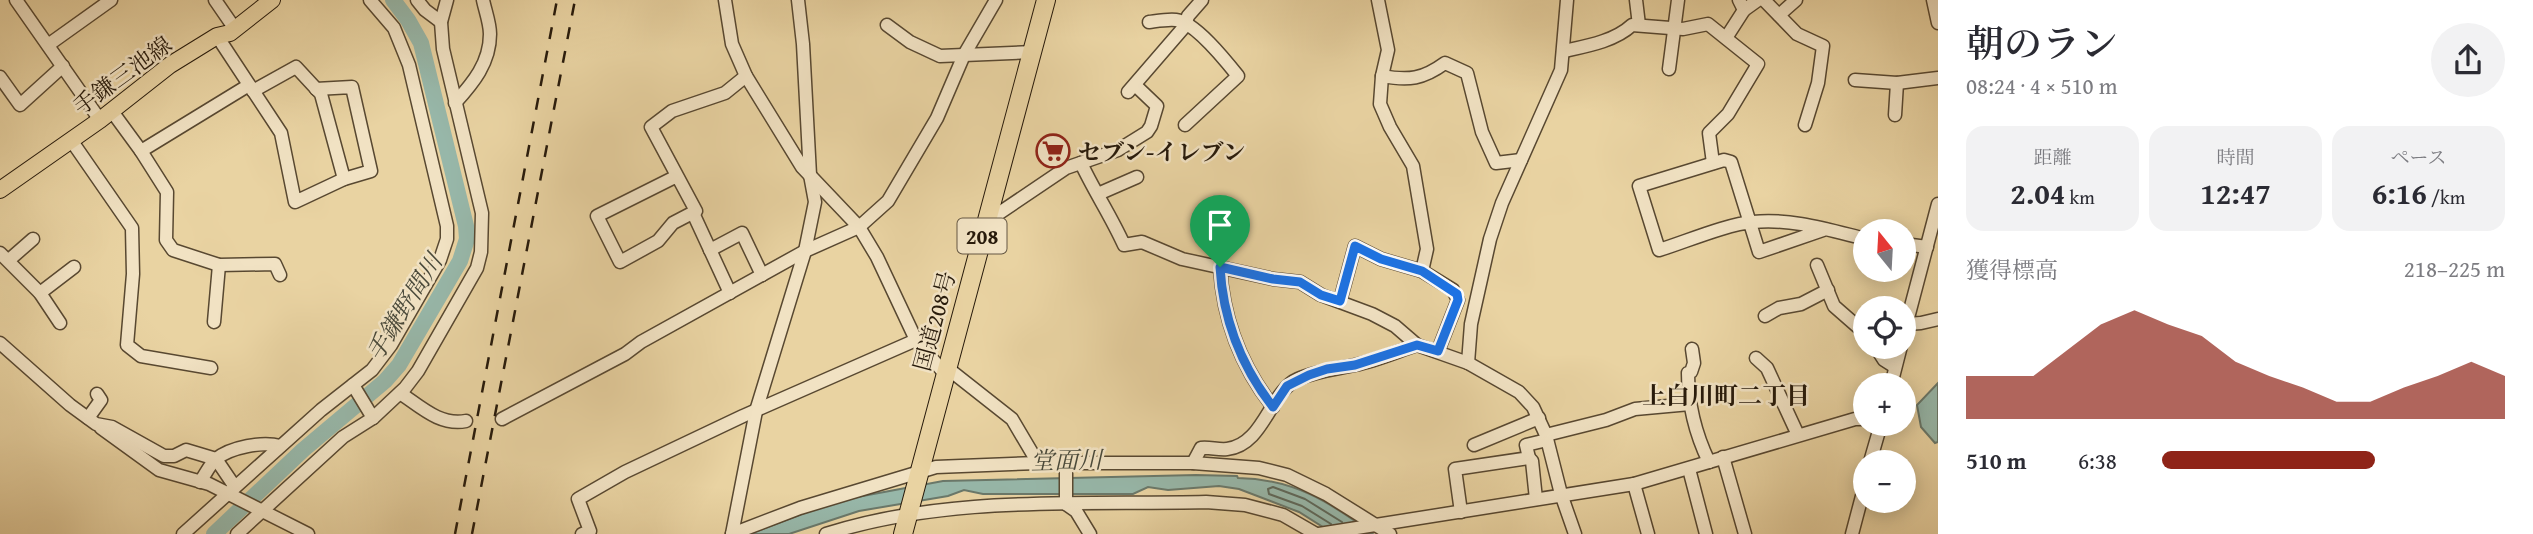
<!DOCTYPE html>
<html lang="ja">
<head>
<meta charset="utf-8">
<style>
  body { margin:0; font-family:"Gentium Book Plus","Noto Serif JP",serif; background:#f2f2f3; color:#2b2b33; height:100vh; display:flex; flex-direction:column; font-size:26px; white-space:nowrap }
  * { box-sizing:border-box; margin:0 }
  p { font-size:23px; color:#7c7c81 }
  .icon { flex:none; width:38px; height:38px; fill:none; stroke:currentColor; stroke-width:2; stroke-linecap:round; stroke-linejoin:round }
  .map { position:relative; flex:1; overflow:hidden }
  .details { display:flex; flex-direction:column; background:#fff; width:595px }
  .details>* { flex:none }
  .needle { width:46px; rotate:342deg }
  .fabs { position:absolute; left:1853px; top:219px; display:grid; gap:14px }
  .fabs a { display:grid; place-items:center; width:63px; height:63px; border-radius:50%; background:#fff; box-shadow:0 4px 18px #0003; font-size:35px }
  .pin { position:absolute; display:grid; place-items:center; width:60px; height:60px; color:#fff; margin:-72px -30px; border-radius:50% 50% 50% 0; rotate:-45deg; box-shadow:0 0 7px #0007 }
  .pin .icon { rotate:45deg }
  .round { display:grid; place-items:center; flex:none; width:74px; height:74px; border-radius:37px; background:#f2f2f3 }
  .summary { display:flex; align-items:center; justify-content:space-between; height:119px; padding:0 28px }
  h1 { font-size:38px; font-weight:600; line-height:52px }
  .stats { display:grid; grid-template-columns:repeat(3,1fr); gap:10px; height:119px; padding:7px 28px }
  .stats div { display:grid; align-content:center; border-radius:18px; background:#f2f2f3; text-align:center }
  .stats b { font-size:30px; font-weight:600 }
  .stats small { font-size:19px; font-weight:400 }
  .stats p { font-size:19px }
  .chart { height:196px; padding:14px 28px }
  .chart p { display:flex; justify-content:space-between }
  .chart svg { width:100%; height:126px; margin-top:7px; fill:#8f2418; opacity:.7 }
  ul { padding:0 28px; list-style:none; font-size:23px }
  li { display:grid; grid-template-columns:112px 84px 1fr; align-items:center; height:52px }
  li i { height:18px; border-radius:9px; background:#8f2418 }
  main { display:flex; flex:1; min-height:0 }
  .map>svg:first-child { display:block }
</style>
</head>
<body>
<main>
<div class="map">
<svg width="1938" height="534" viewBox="0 0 1938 534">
  <rect width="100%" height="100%" fill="#e9d3a2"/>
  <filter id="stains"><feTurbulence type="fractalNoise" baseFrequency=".00286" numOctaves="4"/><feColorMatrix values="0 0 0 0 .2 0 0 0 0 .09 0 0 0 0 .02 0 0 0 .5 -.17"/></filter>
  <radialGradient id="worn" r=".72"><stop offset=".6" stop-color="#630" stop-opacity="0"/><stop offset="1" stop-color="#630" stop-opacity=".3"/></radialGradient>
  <g fill="#97b7a9" stroke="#6a786a" stroke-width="2">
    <polygon points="1938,383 1938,442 1935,443 1921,427 1917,405"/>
    <path d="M1196,475L1237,476L1238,478C1294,479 1330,502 1373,534H1334L1299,512L1239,489L1219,486L1168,490L1148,487L1133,494H983L964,490L948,496L859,511L789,534H749L836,501L943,481Z"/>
  </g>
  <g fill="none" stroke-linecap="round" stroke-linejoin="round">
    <polyline stroke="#5f685a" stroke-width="2" points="1331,524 1302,506 1269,494 1268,489 1273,487 1305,499 1342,522"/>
    <polyline stroke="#97b7a9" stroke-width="16" points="214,534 303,450 385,381 399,365 460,261 467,239 466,226 421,43 408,20 393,0"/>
    <defs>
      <g id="minor">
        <polyline points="16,0 100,120"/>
        <polyline points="215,0 235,29"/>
        <polyline points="417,0 425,10 441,22"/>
        <polyline points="725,0 732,44 746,76 802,167 859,227 877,257 916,340 945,374"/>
        <polyline points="1378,0 1388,50 1382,76 1380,104 1390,127 1413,166 1427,249 1422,271 1453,290 1458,300 1438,351"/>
        <polyline points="1636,0 1639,25"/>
        <polyline points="1739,0 1744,10 1758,0"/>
        <polyline points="1764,0 1797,34 1823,46 1818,83 1805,125"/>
        <polyline points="1933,0 1938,23"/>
        <polyline points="1779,15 1796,0"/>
        <path d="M1149,22C1157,21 1168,19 1176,20C1195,22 1226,61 1238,76L1185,125"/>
        <polyline points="887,25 910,42 940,56 1033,52"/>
        <polyline points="217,36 281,133 295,202 344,179 371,171 352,87 316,89"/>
        <polyline points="1726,38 1744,10"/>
        <polyline points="48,45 111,0"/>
        <path d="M1564,51C1587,46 1615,41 1632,25L1683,29L1708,24L1758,64L1728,114L1709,133L1713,163"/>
        <polyline points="1669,69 1678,0"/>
        <path d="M1382,76C1409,81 1423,79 1445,63L1467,73L1482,132L1496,163L1521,160"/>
        <polyline points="0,77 20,105 63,66"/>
        <polyline points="1855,80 1897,83 1938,78"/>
        <polyline points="253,91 296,67 321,94 344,179"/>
        <polyline points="1128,92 1185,26 1188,16 1202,0"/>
        <path d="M455,103C473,83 490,63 490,34C490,23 485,10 483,0"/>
        <polyline points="111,110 141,151 249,85"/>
        <polyline points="1895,115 1897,83"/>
        <polyline points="71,140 132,228 133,274 127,345 141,356 211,368"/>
        <polyline points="141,151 167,192 166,240 173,250 219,265 275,264 280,275"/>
        <path d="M1081,163C1094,191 1111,216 1124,245L1142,242L1182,259L1273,279L1300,282L1321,295L1372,314L1395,326L1417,345L1468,363L1519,392L1533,407L1546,435L1561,494L1575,534"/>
        <polyline points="677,176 597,216 620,262 658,241 673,223 696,211 651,127 672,111 725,93 746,76"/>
        <polyline points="1098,194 1137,177"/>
        <polyline points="693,213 730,293"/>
        <polyline points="986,222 1066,168 1118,150 1147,132 1151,126 1157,106 1135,85"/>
        <path d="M1826,229L1759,252L1731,162L1724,160L1639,186L1659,250C1685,242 1727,224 1753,222C1791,218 1829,230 1866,239"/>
        <polyline points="1904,244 1927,247"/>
        <polyline points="710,250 742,233 762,275"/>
        <polyline points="0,253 40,293 60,323"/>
        <polyline points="9,260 33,239"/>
        <polyline points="1817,265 1834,306 1866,334"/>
        <path d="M1220,267C1223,319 1241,366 1273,407"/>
        <polyline points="40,293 74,267"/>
        <polyline points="1340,301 1355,246 1381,259 1422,271"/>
        <polyline points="1765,316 1779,308 1801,304 1828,290"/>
        <polyline points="214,322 219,265"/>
        <polyline points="1907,324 1921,323 1938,319"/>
        <polyline points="1904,333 1938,204"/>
        <polyline points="0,343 70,405 96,424 112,427 164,456 174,456 186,450 216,459 235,487"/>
        <polyline points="1875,346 1884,360 1895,367"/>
        <path d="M1692,349L1694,363L1691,372L1688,373C1688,405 1695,433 1709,462"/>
        <polyline points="1756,358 1767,368 1798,435"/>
        <polyline points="1468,363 1471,324 1490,239 1502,203 1561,70 1567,0"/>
        <polyline points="946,367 1012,419 1038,463"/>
        <polyline points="353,385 373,418"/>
        <polyline points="1891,385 1901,346"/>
        <path d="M400,393C421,407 440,426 466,421"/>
        <polyline points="88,418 101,400 97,394"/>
        <polyline points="502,419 625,354 641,342 805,251 859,227 888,201 937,118 964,55 996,0"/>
        <polyline points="101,428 159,470 209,484 308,534"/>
        <polyline points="1546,435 1606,420 1635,409 1690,404"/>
        <polyline points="1474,445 1539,418"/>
        <polyline points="1723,457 1745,534"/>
        <polyline points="1529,458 1532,461 1536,499"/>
        <polyline points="1870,462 1881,424"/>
        <path d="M1193,463L1201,448C1210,447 1218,450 1227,449C1264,445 1270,391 1298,379C1316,371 1336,369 1355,365C1376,361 1396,352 1417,345"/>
        <polyline points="1689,469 1706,534"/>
        <path d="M200,482C205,475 210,464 216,459C231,447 263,441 280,446"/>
        <polyline points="1634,484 1648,534"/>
        <polyline points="1066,504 1066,463"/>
        <polyline points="1066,504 1076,511 1090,534"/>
        <polyline points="1461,512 1455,469 1529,458 1526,445 1547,440"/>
        <polyline points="183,534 321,410 372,370 391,345 440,260 447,239 447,226 409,65 394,28 370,0"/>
        <polyline points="237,534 343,437 373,418 405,388 418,371 477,268 481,252 482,213 443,49 441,22 447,0"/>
        <polyline points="582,534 590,531 578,499 625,472 743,416 916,340"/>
        <polyline points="732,534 800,508 936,467 1038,463 1193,463 1259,468 1287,475 1326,494 1390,534"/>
        <polyline points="732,534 756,411 805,251 815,202 810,175 803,44 798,0"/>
        <path d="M826,534C948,495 1080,505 1206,502L1245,505L1283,515L1316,534"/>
        <polyline points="1319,534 1634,484 1855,419 1866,419"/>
        <polyline points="1852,534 1866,481"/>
      </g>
      <polyline id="major" points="0,190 100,120 170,65 217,36 230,33 272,0"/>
      <polyline id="highway" points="903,534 1046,0"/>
    </defs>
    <use href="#minor" stroke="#584831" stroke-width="15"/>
    <use href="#major" stroke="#271a0b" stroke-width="18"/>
    <use href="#highway" stroke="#271a0b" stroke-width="20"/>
    <use href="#minor" stroke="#f1e2c3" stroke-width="12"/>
    <use href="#major" stroke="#e9d3a2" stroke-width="16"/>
    <use href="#highway" stroke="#e9d3a2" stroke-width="18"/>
    <g stroke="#271a0b" stroke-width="2.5" stroke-dasharray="12 12" stroke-linecap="butt">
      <polyline points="455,534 557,0"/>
      <polyline points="472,534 575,0"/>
    </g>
  </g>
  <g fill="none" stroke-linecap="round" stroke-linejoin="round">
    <defs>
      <path id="route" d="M1355,246L1381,259L1422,271L1457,294L1458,300L1438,351L1417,345L1355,365L1327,369L1309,375L1287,386L1273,407C1241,366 1223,320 1220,267L1273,279L1300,282L1321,295L1340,301Z"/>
    </defs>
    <use href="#route" stroke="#fff" stroke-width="14"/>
    <use href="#route" stroke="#1a73e8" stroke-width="9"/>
  </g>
  <defs>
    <symbol id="supermarket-ring" viewBox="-11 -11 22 22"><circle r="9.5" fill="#f1e2c3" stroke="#8f2418" stroke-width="1.5"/><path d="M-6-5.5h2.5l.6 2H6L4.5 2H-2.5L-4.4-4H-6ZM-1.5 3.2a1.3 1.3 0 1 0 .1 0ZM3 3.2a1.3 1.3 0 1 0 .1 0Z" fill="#8f2418"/></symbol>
  </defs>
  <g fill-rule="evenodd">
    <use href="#supermarket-ring" x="1034" y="132" width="38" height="38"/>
  </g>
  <g text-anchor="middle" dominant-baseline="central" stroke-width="5" stroke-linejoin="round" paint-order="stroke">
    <rect fill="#f1e2c3" stroke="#645642" stroke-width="2" x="957.5" y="218.5" width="49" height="35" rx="5"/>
    <g font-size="21" font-weight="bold" fill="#271a0b">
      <text x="982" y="236">208</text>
    </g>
    <g font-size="23" fill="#271a0b" stroke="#f1e2c3">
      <text transform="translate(122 75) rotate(-36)">手鎌三池線</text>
      <text transform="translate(934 321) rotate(-75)">国道208号</text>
    </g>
    <g font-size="23" font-weight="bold" fill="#271a0b" stroke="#f1e2c3" text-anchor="start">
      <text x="1078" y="151">セブン-イレブン</text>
    </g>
    <g font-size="24" font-style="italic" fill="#49493a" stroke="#f1e2c3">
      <text transform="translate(404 307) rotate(-58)">手鎌野間川</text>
      <text transform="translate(1066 460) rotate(-1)">堂面川</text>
    </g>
    <g font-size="24" font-weight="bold" fill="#271a0b" stroke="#f1e2c3">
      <text x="1726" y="395">上白川町二丁目</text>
    </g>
  </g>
  <rect width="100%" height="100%" filter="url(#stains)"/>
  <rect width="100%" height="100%" fill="url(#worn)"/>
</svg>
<div class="fabs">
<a><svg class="needle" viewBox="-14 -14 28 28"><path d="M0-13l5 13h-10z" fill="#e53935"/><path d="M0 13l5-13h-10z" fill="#7c7c81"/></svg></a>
<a><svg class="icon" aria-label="locate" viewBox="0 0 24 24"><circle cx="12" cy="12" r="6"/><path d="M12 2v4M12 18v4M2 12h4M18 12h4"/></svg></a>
<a>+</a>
<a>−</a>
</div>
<div class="pin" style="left:1220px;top:267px;background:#1e9e55"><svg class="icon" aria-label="arrive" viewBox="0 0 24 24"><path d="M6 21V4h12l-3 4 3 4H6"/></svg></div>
</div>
<section class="details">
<div class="summary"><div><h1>朝のラン</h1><p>08:24 · 4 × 510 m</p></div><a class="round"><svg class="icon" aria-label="share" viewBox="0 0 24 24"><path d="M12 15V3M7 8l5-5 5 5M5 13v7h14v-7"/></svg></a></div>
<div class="stats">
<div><p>距離</p><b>2.04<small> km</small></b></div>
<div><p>時間</p><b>12:47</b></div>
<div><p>ペース</p><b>6:16<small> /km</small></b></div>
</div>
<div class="chart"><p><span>獲得標高</span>218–225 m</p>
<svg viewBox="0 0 160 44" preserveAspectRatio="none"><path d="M0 44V29L10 29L20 29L30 20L40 11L50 6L60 11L70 15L80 24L90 29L100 33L110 38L120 38L130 33L140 29L150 24L160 29V44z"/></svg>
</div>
<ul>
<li><b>510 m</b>6:38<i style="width:62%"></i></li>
</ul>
</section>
</main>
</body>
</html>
